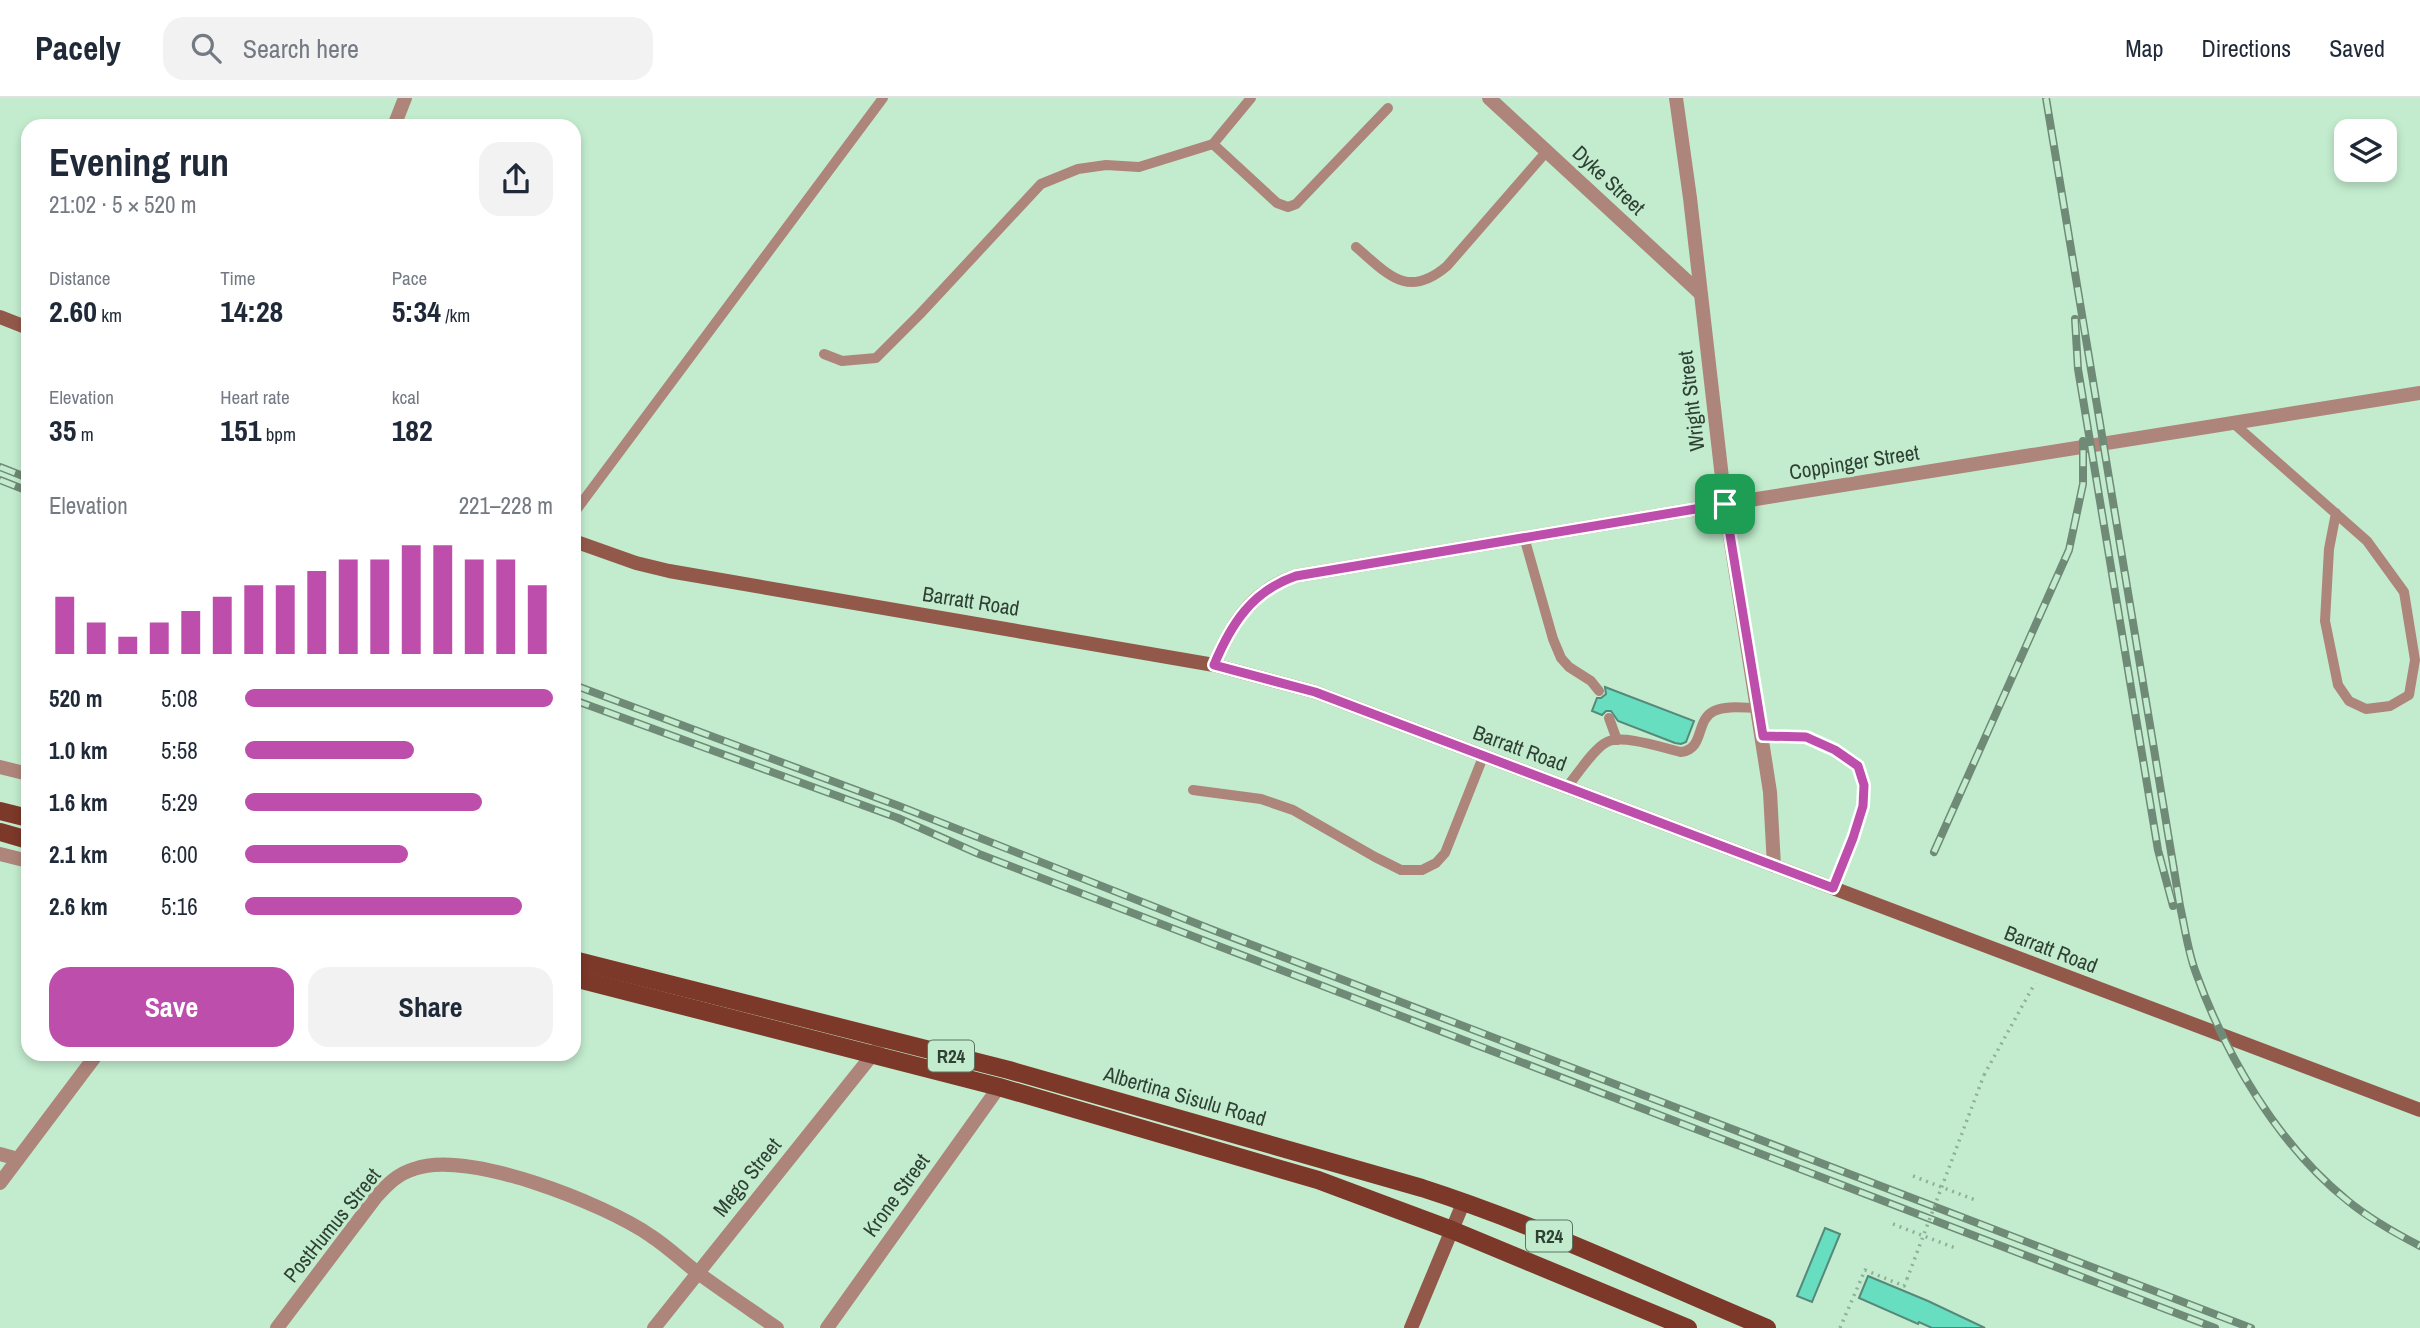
<!DOCTYPE html>
<html lang="en">
<head>
<meta charset="utf-8">
<style>
  body { margin:0; font-family:"Archivo Narrow",sans-serif; background:#f2f2f3; color:#1f2937; height:100vh; display:flex; flex-direction:column; font-size:26px; white-space:nowrap }
  * { box-sizing:border-box; margin:0 }
  p { font-size:23px; color:#747a83 }
  .icon { flex:none; width:38px; height:38px; fill:none; stroke:currentColor; stroke-width:2; stroke-linecap:round; stroke-linejoin:round }
  .map { position:relative; flex:1; overflow:hidden }
  .details { position:absolute; left:21px; top:21px; width:560px; height:942px; display:flex; flex-direction:column; background:#fff; border-radius:21px; box-shadow:0 4px 10px #0003 }
  .details>* { flex:none }
  .tools { position:absolute; left:2334px; top:21px; display:grid; gap:14px }
  .tools a { display:grid; place-items:center; width:63px; height:63px; border-radius:14px; background:#fff; box-shadow:0 4px 10px #0003; font-size:35px }
  .pin { position:absolute; display:grid; place-items:center; width:60px; height:60px; color:#fff; margin:-30px; border-radius:14px; box-shadow:0 4px 10px #0006 }
  .round { display:grid; place-items:center; flex:none; width:74px; height:74px; border-radius:21px; background:#f2f2f3 }
  .head { display:flex; align-items:center; justify-content:space-between; height:119px; padding:0 28px }
  h1 { font-size:38px; font-weight:700; line-height:52px }
  .stats { display:grid; grid-template-columns:repeat(3,1fr); gap:10px; height:119px; padding:7px 28px }
  .stats div { display:grid; align-content:center }
  .stats b { font-size:30px; font-weight:700 }
  .stats small { font-size:19px; font-weight:400 }
  .stats p { font-size:19px }
  .chart { height:196px; padding:14px 28px }
  .chart p { display:flex; justify-content:space-between }
  .chart svg { width:100%; height:126px; margin-top:7px; stroke:#bd4eac; stroke-width:6 }
  .button { display:flex; gap:14px; margin-top:auto; padding:14px 28px }
  .button a { flex:1; height:80px; border-radius:21px; background:#bd4eac; color:#fff; font-size:28px; font-weight:700; line-height:80px; text-align:center }
  .button a+a { background:#f2f2f3; color:#1f2937 }
  ul { padding:0 28px; list-style:none; font-size:23px }
  li { display:grid; grid-template-columns:112px 84px 1fr; align-items:center; height:52px }
  li i { height:18px; border-radius:9px; background:#bd4eac }
  header { display:flex; align-items:center; gap:42px; box-sizing:border-box; height:98px; padding:0 35px; background:#fff; border-bottom:2px solid #e0e1e3 }
  header strong { font-size:33px }
  nav { display:flex; gap:38px; margin-inline-start:auto; font-size:24px }
  .search { width:490px; height:63px; background:#f2f2f3; display:flex; align-items:center; gap:18px; box-sizing:border-box; padding:0 24px; border-radius:21px; color:#747a83; font-size:26px }
  .map>svg:first-child { display:block }
</style>
</head>
<body>
<header>
<strong>Pacely</strong>
<div class="search"><svg class="icon" aria-label="search" viewBox="0 0 24 24"><circle cx="10" cy="10" r="6"/><path d="M15 15l6 6"/></svg>Search here</div>
<nav><a>Map</a><a>Directions</a><a>Saved</a></nav>
</header>
<div class="map">
<svg width="2420" height="1230" viewBox="0 0 2420 1230">
  <rect width="100%" height="100%" fill="#c3ecce"/>
  <g fill="#68dec0" stroke="#56897a" stroke-width="2">
    <polygon points="1605,589 1694,623 1686,644 1681,646 1675,645 1618,623 1611,613 1606,613 1602,617 1592,613 1597,600 1601,600 1606,596"/>
    <polygon points="1825,1130 1840,1136 1812,1204 1797,1198"/>
    <polygon points="1868,1178 1928,1203 1985,1230 1932,1230 1919,1224 1918,1226 1859,1200"/>
  </g>
  <g fill="none" stroke-linecap="round" stroke-linejoin="round">
    <g stroke="#8fb098" stroke-width="3.5" stroke-dasharray="2 5" stroke-linecap="butt">
      <polyline points="1984,977 2035,885"/>
      <polyline points="1913,1078 1975,1102"/>
      <polyline points="1893,1126 1955,1150"/>
      <polyline points="1840,1230 1865,1172 1904,1188 1907,1181"/>
    </g>
    <g stroke="#ae857b" stroke-width="10">
      <polyline points="1213,46 1277,105 1288,109 1296,106 1388,10"/>
      <path d="M1356,149C1388,176 1407,202 1447,168L1547,53"/>
      <polyline points="824,256 842,263 876,260 920,216 1041,86 1078,71 1106,67 1139,69 1213,46 1251,0"/>
      <polyline points="2232,324 2367,443 2404,494 2415,562 2409,597 2390,608 2366,611 2349,603 2338,587 2325,523 2329,451 2336,415"/>
      <polyline points="574,415 883,0"/>
      <polyline points="1524,439 1553,541 1561,560 1569,569 1591,583 1599,593"/>
      <polyline points="1609,620 1617,642"/>
      <polyline points="1763,638 1806,639 1835,652 1858,668 1864,687 1862,708 1853,739 1833,790"/>
      <path d="M1567,689C1577,677 1594,650 1607,644C1623,636 1663,650 1681,654C1705,651 1695,622 1714,613C1727,607 1744,610 1759,610"/>
      <polyline points="1193,692 1261,701 1293,712 1375,759 1401,772 1422,772 1436,765 1445,755 1483,659"/>
    </g>
    <g stroke="#ae857b" stroke-width="14">
      <polyline points="1489,0 1700,195"/>
      <polyline points="1676,0 1690,100 1725,406 1770,694 1774,768"/>
      <polyline points="394,28 405,0"/>
      <path d="M1214,567C1231,526 1252,492 1296,478L1725,406L2420,295"/>
      <polyline points="0,669 28,676"/>
      <polyline points="0,756 28,763"/>
      <polyline points="0,1056 18,1061"/>
      <polyline points="0,1085 97,956"/>
      <path d="M277,1230L376,1099C387,1087 397,1076 414,1071C468,1051 605,1106 651,1138C668,1149 682,1163 698,1175C724,1194 751,1212 777,1230"/>
      <polyline points="654,1230 877,951"/>
      <polyline points="827,1230 999,989"/>
    </g>
    <g stroke="#92594b" stroke-width="14">
      <polyline points="0,219 28,230"/>
      <polyline points="574,443 636,465 669,473 1214,567 1315,594 2420,1012"/>
      <polyline points="1411,1230 1464,1103"/>
    </g>
    <g stroke="#7c3829" stroke-width="18">
      <polyline points="0,713 28,720"/>
      <polyline points="0,734 28,742"/>
      <path d="M574,862L1009,972L1422,1090C1540,1128 1653,1182 1767,1230"/>
      <polyline points="574,880 999,989 1318,1082 1452,1132 1688,1230"/>
    </g>
    <defs>
      <g id="rail">
        <path d="M2046,0L2180,808C2185,830 2188,854 2196,875C2226,958 2278,1047 2348,1103C2370,1121 2395,1135 2420,1148"/>
        <polyline points="2075,221 2078,271 2158,752 2173,808"/>
        <polyline points="0,369 28,380"/>
        <polyline points="0,382 28,393"/>
        <polyline points="574,587 899,708 1213,832 2251,1230"/>
        <polyline points="574,602 898,720 979,756 1234,854 2215,1230"/>
        <polyline points="1934,754 2069,452 2083,386 2083,343"/>
      </g>
    </defs>
    <use href="#rail" stroke="#6f8a76" stroke-width="8"/>
    <use href="#rail" stroke="#c3ecce" stroke-width="5" stroke-dasharray="16" stroke-linecap="butt"/>
    <polyline stroke="#8fb098" stroke-width="3.5" stroke-dasharray="2 5" stroke-linecap="butt" points="1907,1181 1984,977"/>
  </g>
  <g fill="none" stroke-linecap="round" stroke-linejoin="round">
    <defs>
      <path id="route" d="M1725,406L1763,638L1806,639L1835,652L1858,668L1864,687L1863,708L1853,740L1833,790L1315,594L1214,567C1231,526 1252,493 1296,478Z"/>
    </defs>
    <use href="#route" stroke="#fff" stroke-width="14"/>
    <use href="#route" stroke="#bd4eac" stroke-width="9"/>
  </g>
  <g text-anchor="middle" dominant-baseline="central" stroke-width="6" stroke-linejoin="round" paint-order="stroke">
    <g fill="#c3ecce" stroke="#5b7462" stroke-width="2">
      <rect x="928" y="942.5" width="46" height="31" rx="5"/>
      <rect x="1526" y="1122.5" width="46" height="31" rx="5"/>
    </g>
    <g font-size="19" font-weight="bold" fill="#2f4034">
      <text x="951" y="958">R24</text>
      <text x="1549" y="1138">R24</text>
    </g>
    <g font-size="21" fill="#2f4034" stroke="#c3ecce">
      <text transform="translate(1609 82) rotate(43)">Dyke Street</text>
      <text transform="translate(1691 303) rotate(-97)">Wright Street</text>
      <text transform="translate(1854 364) rotate(-9)">Coppinger Street</text>
      <text transform="translate(971 503) rotate(9)">Barratt Road</text>
      <text transform="translate(1520 650) rotate(20)">Barratt Road</text>
      <text transform="translate(2051 851) rotate(21)">Barratt Road</text>
      <text transform="translate(1185 998) rotate(16)">Albertina Sisulu Road</text>
      <text transform="translate(747 1079) rotate(-51)">Mego Street</text>
      <text transform="translate(896 1097) rotate(-54)">Krone Street</text>
      <text transform="translate(332 1127) rotate(-51)">PostHumus Street</text>
    </g>
  </g>
</svg>
<div class="tools">
<a><svg class="icon" aria-label="layers" viewBox="0 0 24 24"><path d="M12 4l9 5-9 5-9-5zM3 14l9 5 9-5"/></svg></a>
</div>
<div class="pin" style="left:1725px;top:406px;background:#1e9e55"><svg class="icon" aria-label="arrive" viewBox="0 0 24 24"><path d="M6 21V4h12l-3 4 3 4H6"/></svg></div>
<section class="details">
<div class="head"><div><h1>Evening run</h1><p>21:02 · 5 × 520 m</p></div><a class="round"><svg class="icon" aria-label="share" viewBox="0 0 24 24"><path d="M12 15V3M7 8l5-5 5 5M5 13v7h14v-7"/></svg></a></div>
<div class="stats">
<div><p>Distance</p><b>2.60<small> km</small></b></div>
<div><p>Time</p><b>14:28</b></div>
<div><p>Pace</p><b>5:34<small> /km</small></b></div>
</div>
<div class="stats">
<div><p>Elevation</p><b>35<small> m</small></b></div>
<div><p>Heart rate</p><b>151<small> bpm</small></b></div>
<div><p>kcal</p><b>182</b></div>
</div>
<div class="chart"><p><span>Elevation</span>221–228 m</p>
<svg viewBox="0 0 160 44" preserveAspectRatio="none"><path d="M5 44V24M15 44V33M25 44V38M35 44V33M45 44V29M55 44V24M65 44V20M75 44V20M85 44V15M95 44V11M105 44V11M115 44V6M125 44V6M135 44V11M145 44V11M155 44V20"/></svg>
</div>
<ul>
<li><b>520 m</b>5:08<i style="width:100%"></i></li>
<li><b>1.0 km</b>5:58<i style="width:55%"></i></li>
<li><b>1.6 km</b>5:29<i style="width:77%"></i></li>
<li><b>2.1 km</b>6:00<i style="width:53%"></i></li>
<li><b>2.6 km</b>5:16<i style="width:90%"></i></li>
</ul>
<div class="button"><a>Save</a><a>Share</a></div>
</section>
</div>
</body>
</html>
